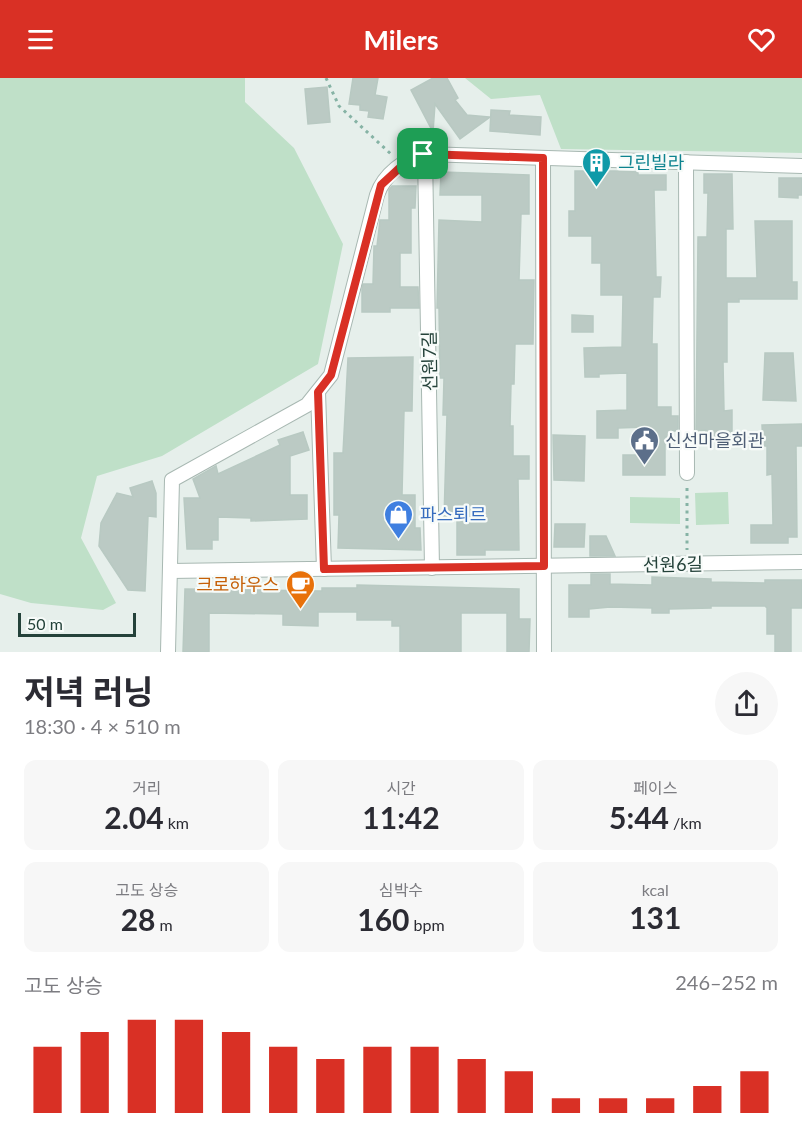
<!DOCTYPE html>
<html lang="ko">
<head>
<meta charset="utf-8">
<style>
  body { margin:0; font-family:Lato,"Noto Sans KR",sans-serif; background:#f7f7f7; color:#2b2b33; height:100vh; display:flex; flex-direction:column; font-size:22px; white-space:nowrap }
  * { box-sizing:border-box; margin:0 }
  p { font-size:20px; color:#7c7c81 }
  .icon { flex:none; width:33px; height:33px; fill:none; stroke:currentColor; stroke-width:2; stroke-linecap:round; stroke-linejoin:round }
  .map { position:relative; height:574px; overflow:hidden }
  .panel { display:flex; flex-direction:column; background:#fff; flex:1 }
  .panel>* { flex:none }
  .scale { position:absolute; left:18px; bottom:15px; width:118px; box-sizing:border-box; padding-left:6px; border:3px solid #24423a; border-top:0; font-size:16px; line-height:21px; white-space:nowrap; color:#24423a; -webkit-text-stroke:4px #f7fbf9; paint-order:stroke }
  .pin { position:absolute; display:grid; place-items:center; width:51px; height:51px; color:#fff; margin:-26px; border-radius:12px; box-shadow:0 3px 9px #0006 }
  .round { display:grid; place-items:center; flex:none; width:63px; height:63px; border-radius:32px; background:#f7f7f7 }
  .overview { display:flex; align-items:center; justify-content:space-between; height:102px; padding:0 24px }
  h1 { font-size:33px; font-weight:700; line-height:45px }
  .figures { display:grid; grid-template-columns:repeat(3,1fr); gap:9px; height:102px; padding:6px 24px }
  .figures div { display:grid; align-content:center; border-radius:12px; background:#f7f7f7; text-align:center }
  .figures b { font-size:30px; font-weight:700 }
  .figures small { font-size:16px; font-weight:400 }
  .figures p { font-size:16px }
  .chart { height:168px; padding:12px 24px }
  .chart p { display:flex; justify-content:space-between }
  .chart svg { width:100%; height:108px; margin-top:6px; stroke:#d93025; stroke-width:6 }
  header { display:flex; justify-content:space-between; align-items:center; height:78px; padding:0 24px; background:#d93025; color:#fff; font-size:27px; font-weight:700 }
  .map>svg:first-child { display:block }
</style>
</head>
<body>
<header><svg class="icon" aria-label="menu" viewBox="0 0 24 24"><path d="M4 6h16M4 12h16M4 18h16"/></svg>Milers<svg class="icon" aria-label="heart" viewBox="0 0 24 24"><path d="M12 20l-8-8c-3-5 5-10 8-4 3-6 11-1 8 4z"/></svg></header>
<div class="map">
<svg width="802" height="574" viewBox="0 0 802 574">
  <rect width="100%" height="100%" fill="#e6efeb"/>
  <g fill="#bfe0c8">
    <polygon points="0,0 245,0 245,24 294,70 343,166 318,286 162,378 97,398 81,460 116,525 103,532 31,525 0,516"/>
    <polygon points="465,0 802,0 802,75 561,71 540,17 491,21"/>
    <polygon points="728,414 729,446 696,447 695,415"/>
    <polygon points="630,419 680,420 680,446 630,445"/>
  </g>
  <g fill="#bbcac4" stroke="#b8c9c2" stroke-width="1.5">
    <polygon points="353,0 378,0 375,17 387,19 383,41 368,39 369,33 360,32 360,27 349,26"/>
    <polygon points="433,0 447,0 458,20 455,22 467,37 490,39 460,61 435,26 433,54 411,12"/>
    <polygon points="327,9 330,44 308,46 305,11"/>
    <polygon points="491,32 510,33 509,37 541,39 540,57 490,53"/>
    <polygon points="575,93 615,93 638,94 638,97 666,97 666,112 654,112 656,199 661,199 660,219 653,219 652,266 657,266 657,329 671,329 671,338 678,338 678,353 672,353 672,359 665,359 665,397 623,397 623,377 646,377 646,349 618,350 618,360 597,360 597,333 627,332 627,295 599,296 599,299 585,299 584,270 622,269 623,217 601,217 601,185 592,185 592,158 569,158 569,133 575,133"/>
    <polygon points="441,94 529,97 529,136 521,136 519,202 534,202 533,266 515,266 514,306 511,306 510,348 513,348 513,378 529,378 529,401 518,401 519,472 485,472 485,477 457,477 457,441 444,441 447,337 443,337 444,300 440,300 439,230 437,230 439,142 482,144 482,117 440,117"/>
    <polygon points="704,96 732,96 733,151 726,151 726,200 757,200 755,143 792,143 792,204 797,204 797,221 739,221 739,224 727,224 727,284 723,284 724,333 732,332 732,362 719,362 719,358 706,358 706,352 696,353 698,159 707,159 708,115 704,115"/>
    <polygon points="779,100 802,100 802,117 798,117 798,120 779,119"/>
    <polygon points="392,108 416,108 415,130 411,130 411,175 400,175 400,209 418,209 419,230 390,230 390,234 362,234 362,211 363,206 373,206 374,168 377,168 380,142 389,142 389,112"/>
    <polygon points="572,237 593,238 593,254 572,254"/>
    <polygon points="765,275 793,275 796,323 763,322"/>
    <polygon points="413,279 412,333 404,333 402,417 415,417 415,450 420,450 421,472 338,470 339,437 334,437 334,375 343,375 348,280"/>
    <polygon points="802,346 802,368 796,368 797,459 788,459 788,465 751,465 751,447 773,447 772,396 767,397 767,368 763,368 762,347"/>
    <polygon points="303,354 309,372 290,378 290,417 307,417 307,441 251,443 251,440 218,439 218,462 212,462 212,471 187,471 184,420 200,420 193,401 216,388 218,396 280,367 278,362"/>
    <polygon points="553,357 585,358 584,403 554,402"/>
    <polygon points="152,403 156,415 156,439 148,438 145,513 128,512 99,468 101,445 117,415 133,419 130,410"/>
    <polygon points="555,446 585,446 584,469 554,469"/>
    <polygon points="590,458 606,458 615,478 590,478"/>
    <polygon points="591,496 610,496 610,506 652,507 652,499 711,501 711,504 765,505 765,502 802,502 802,530 791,530 791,574 775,574 775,556 767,556 767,530 765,528 711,528 711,530 669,531 669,535 652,535 652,530 610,529 589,531 589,539 569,539 569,507 591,507"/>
    <polygon points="357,507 519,511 519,541 530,541 529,574 507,574 507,535 461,535 461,574 400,574 400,548 392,548 392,542 357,542 357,534 318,534 318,548 283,547 283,536 209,535 209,574 183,574 185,511 322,513 322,510 357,510"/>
  </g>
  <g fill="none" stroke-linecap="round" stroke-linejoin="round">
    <defs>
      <g id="street">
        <polyline points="425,76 432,490"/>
        <polyline points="543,80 544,574"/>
        <polyline points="686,84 687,395"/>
        <polyline points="318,314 324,491"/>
        <polyline points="170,493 802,484"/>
        <path d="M168,574L172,402L307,327L331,297L377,117C384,96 405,81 425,76L802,88"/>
      </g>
    </defs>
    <use href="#street" stroke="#a8b8b2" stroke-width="16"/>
    <g stroke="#86b3a5" stroke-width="3" stroke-dasharray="3 4.5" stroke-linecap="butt">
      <polyline points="326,0 339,28 392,77"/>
      <polyline points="687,410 687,472"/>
    </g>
    <use href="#street" stroke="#fff" stroke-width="14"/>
  </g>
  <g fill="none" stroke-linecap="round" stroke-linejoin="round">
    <defs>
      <polygon id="route" points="423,76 543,80 544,488 324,491 318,314 331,297 381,107 406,84"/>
    </defs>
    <use href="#route" stroke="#fff" stroke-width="12"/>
    <use href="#route" stroke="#d93025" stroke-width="8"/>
  </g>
  <defs>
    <symbol id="building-pin" viewBox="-11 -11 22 30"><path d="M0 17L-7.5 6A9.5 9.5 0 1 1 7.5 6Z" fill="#0f9aa8" stroke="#f7fbf9"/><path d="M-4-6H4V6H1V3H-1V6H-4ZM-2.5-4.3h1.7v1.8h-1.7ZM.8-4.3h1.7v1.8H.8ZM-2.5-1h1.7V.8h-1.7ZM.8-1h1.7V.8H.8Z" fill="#fff"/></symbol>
    <symbol id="civic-pin" viewBox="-11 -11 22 30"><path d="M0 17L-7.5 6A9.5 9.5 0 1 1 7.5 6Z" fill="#5c6f8a" stroke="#f7fbf9"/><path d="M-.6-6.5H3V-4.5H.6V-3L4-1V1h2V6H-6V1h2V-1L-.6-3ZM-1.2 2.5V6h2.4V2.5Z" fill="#fff"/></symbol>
    <symbol id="shop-pin" viewBox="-11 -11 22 30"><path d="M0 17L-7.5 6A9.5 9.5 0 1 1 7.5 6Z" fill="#3f7fe0" stroke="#f7fbf9"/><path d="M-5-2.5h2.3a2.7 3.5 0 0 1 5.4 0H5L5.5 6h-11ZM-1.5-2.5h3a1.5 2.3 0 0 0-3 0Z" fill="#fff"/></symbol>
    <symbol id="cafe-pin" viewBox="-11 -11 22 30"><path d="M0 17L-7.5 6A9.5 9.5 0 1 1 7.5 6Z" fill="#e8710a" stroke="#f7fbf9"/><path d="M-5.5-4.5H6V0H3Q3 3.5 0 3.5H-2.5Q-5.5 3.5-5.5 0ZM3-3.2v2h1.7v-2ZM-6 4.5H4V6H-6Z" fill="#fff"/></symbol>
  </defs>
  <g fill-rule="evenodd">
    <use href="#building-pin" x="580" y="68" width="33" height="45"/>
    <use href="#civic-pin" x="628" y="346" width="33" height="45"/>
    <use href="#shop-pin" x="382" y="420" width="33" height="45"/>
    <use href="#cafe-pin" x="284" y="490" width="33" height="45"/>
  </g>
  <g text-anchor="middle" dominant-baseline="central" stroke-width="4.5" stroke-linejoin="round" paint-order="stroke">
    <g font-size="18" fill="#0d838f" stroke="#f7fbf9" text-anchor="start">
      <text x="618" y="84">그린빌라</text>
    </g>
    <g font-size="18" fill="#24423a" stroke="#f7fbf9">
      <text transform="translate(429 283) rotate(-91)">선원7길</text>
      <text transform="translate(673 486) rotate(-1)">선원6길</text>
    </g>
    <g font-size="18" fill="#4e5e75" stroke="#f7fbf9" text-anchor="start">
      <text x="665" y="362">신선마을회관</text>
    </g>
    <g font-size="18" fill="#366cbe" stroke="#f7fbf9" text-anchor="start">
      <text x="420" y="436">파스퇴르</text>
    </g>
    <g font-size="18" fill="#c56008" stroke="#f7fbf9" text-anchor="end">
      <text x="279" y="506">크로하우스</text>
    </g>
  </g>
</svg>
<div class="scale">50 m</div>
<div class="pin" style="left:423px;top:76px;background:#1e9e55"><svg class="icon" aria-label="arrive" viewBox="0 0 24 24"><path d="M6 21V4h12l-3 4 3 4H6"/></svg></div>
</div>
<section class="panel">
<div class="overview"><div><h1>저녁 러닝</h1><p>18:30 · 4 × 510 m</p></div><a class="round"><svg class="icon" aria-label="share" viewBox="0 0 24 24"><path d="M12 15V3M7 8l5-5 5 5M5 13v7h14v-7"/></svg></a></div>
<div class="figures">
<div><p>거리</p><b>2.04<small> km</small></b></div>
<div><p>시간</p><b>11:42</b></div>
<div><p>페이스</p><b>5:44<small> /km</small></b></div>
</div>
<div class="figures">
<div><p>고도 상승</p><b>28<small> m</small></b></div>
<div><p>심박수</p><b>160<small> bpm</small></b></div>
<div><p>kcal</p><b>131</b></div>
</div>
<div class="chart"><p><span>고도 상승</span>246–252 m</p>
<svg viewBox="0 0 160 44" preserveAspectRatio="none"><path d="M5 44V17M15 44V11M25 44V6M35 44V6M45 44V11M55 44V17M65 44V22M75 44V17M85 44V17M95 44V22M105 44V27M115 44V38M125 44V38M135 44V38M145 44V33M155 44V27"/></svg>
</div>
</section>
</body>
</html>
